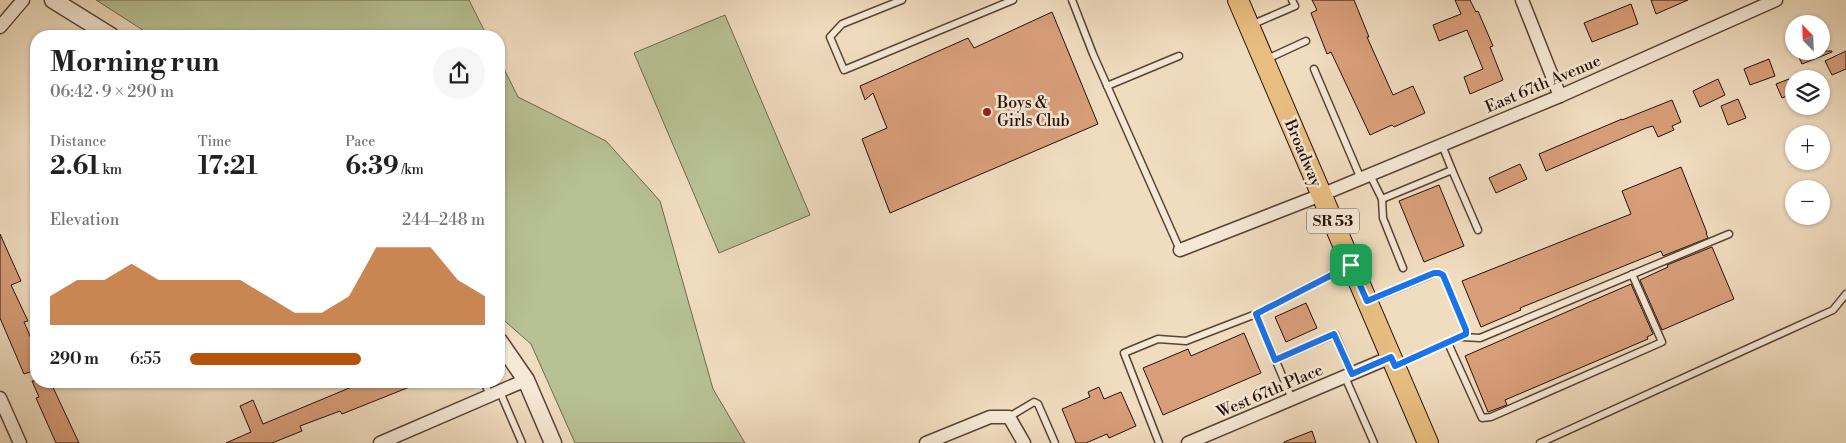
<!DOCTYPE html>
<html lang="en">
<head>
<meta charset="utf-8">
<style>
  body { margin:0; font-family:"Libre Bodoni",serif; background:#f6f6f6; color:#222; height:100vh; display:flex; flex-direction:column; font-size:19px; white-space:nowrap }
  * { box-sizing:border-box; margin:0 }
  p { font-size:16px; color:#767676 }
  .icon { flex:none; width:28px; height:28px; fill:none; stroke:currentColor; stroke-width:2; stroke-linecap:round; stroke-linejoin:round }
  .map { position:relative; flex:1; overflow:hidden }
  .panel { position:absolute; left:30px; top:30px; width:475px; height:358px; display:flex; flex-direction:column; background:#fff; border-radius:20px; box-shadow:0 1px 4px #0004 }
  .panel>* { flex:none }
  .needle { width:32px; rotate:337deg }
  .controls { position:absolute; left:1785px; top:15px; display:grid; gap:10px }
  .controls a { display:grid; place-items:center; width:45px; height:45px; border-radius:50%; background:#fff; box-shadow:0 1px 4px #0004; font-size:25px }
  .pin { position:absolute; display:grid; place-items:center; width:42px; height:42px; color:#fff; margin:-21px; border-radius:10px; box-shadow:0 2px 8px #0006 }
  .round { display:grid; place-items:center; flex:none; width:52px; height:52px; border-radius:26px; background:#f6f6f6 }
  .overview { display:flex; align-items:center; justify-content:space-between; height:85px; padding:0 20px }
  h1 { font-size:28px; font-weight:700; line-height:38px }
  .metrics { display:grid; grid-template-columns:repeat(3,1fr); gap:8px; height:85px; padding:5px 20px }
  .metrics div { display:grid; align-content:center }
  .metrics b { font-size:25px; font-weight:700 }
  .metrics small { font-size:14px; font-weight:400 }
  .metrics p { font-size:14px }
  .chart { height:140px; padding:10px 20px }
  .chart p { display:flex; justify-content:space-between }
  .chart svg { width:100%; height:90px; margin-top:5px; fill:#b45309; opacity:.7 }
  ul { padding:0 20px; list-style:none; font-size:16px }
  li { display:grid; grid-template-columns:80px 60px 1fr; align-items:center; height:38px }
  li i { height:12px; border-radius:6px; background:#b45309 }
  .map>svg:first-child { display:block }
</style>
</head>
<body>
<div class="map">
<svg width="1846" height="443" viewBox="0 0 1846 443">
  <rect width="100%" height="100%" fill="#f0dcbf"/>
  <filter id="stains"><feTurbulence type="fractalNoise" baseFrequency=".004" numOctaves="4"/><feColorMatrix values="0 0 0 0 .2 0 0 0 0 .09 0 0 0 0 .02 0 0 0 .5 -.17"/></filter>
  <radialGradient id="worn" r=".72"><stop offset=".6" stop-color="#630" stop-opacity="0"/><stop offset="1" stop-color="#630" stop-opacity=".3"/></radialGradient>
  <g fill="#b7c194" stroke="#6e684e">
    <polygon points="96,0 469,0 487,36 152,36"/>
    <polygon points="725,15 810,215 719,253 634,53"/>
    <polygon points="499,59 518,97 606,141 660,201 713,389 745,443 575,443 531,344 499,316"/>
  </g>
  <g fill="#d89e7a" stroke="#261008">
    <polygon points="1312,0 1354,0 1369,37 1367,37 1393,95 1413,86 1425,113 1394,127 1392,125 1370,135 1331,52 1327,54 1311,13 1317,10"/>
    <polygon points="1455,0 1470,0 1476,12 1478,11 1493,46 1490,47 1503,80 1470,94 1464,77 1483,69 1467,30 1439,41 1433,25 1461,14"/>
    <polygon points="1651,0 1688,0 1656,14"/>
    <polygon points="1631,4 1638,24 1592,42 1584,23"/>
    <polygon points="1052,12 1098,124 890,213 862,139 887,128 873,93 865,100 860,86 968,38 974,48"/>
    <polygon points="1796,51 1832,51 1832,52 1802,64"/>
    <polygon points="1846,51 1846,69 1832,75 1825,61"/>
    <polygon points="1769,59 1775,76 1750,85 1744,69"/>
    <polygon points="1718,79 1725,95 1700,107 1693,91"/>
    <polygon points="1789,79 1794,93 1782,98 1776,84"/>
    <polygon points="1738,99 1746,118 1728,125 1721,106"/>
    <polygon points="1672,100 1681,122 1672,126 1674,130 1658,137 1653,126 1646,128 1546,171 1539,154 1622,119 1622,120"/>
    <polygon points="1520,164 1527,179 1496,193 1489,178"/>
    <polygon points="1681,167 1707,233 1706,233 1708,238 1663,256 1661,251 1520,308 1521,310 1481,327 1462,281 1631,214 1622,191"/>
    <polygon points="1439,185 1464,246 1424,262 1399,201"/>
    <polygon points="0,234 21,281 11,285 28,321 24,322 36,350 36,370 24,374 0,318"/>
    <polygon points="1712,247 1734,299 1662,330 1640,280 1668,267 1667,265"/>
    <polygon points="1631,284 1653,334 1647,337 1648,339 1505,400 1507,405 1488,412 1465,356"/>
    <polygon points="1306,303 1317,328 1286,342 1275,317"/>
    <polygon points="1244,333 1261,373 1163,415 1143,368 1188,349 1191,356"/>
    <polygon points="32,381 50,381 79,443 56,443 36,398 39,397"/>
    <polygon points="366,381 422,382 342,414 340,411 300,426 302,431 272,443 226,443 251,432 240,406 253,400 263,424"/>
    <polygon points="1099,387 1104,399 1121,392 1136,426 1109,438 1107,434 1086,443 1076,443 1062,409 1090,397 1088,392"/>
    <polygon points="1312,431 1316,443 1284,443 1284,442"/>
  </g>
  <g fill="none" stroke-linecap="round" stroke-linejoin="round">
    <defs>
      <g id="service">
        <polyline points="902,0 842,24 830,37 844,70 1013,0"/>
        <polyline points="1072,0 1093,54 1180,250"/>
        <polyline points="1251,25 1295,6 1292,0"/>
        <polyline points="1267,59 1306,41"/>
        <polyline points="1314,69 1361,179"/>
        <polyline points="1107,86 1179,56"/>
        <polyline points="1442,145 1452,170"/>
        <polyline points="1370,175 1382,199 1383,218 1403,268"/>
        <polyline points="1382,199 1452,170 1478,230"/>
        <polyline points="1370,300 1435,273 1439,273 1443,275 1466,330 1466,334 1397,365"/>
        <polyline points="1462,337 1480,338 1729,234"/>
        <polyline points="1448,343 1482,418 1491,417 1662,342 1632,274"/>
        <polyline points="1275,360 1335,334 1352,374"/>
        <polyline points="1345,377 1374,443"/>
        <polyline points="484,381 490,396"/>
        <polyline points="500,392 522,443"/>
        <polyline points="1292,399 1256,314 1350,265"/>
        <polyline points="1009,417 1034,402 1038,404 1055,443"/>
        <polyline points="1159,443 1124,353 1158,339 1186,341 1256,314"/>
        <polyline points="1540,443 1833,310 1846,294"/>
      </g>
      <g id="minor">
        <polyline points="1522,0 1560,96"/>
        <polyline points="0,27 23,0"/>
        <polyline points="1180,250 1321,195 1560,96 1776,0"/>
        <polyline points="0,398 20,443"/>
        <polyline points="380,443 526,380"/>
        <polyline points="926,443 990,417 1009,417 1024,443"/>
        <polyline points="1188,443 1391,357"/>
      </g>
      <g id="tertiary">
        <polyline points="53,0 111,36"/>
        <polyline points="499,341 526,380 553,443"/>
      </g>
      <polyline id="primary" points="1238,0 1428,443"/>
    </defs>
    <use href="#service" stroke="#584336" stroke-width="9"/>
    <use href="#minor" stroke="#584336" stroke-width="15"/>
    <use href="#tertiary" stroke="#584336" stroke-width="19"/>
    <use href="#primary" stroke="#261008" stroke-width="22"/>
    <use href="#service" stroke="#f5e8d5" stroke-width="6"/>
    <use href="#minor" stroke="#f5e8d5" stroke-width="12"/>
    <use href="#tertiary" stroke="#f5e8d5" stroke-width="16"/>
    <use href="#primary" stroke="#e8be80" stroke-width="20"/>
  </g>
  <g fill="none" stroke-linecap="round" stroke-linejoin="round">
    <defs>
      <polygon id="route" points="1351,265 1367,301 1434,273 1439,273 1443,275 1466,330 1466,334 1395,366 1391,357 1352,374 1334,334 1275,360 1256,314"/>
    </defs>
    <use href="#route" stroke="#fff" stroke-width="10"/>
    <use href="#route" stroke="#1a73e8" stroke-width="6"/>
  </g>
  <circle fill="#8f2418" stroke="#f5e8d5" stroke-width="2" cx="987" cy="112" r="5"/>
  <g text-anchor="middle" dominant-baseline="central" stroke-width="5" stroke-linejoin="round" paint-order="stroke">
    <rect fill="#f5e8d5" stroke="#645146" stroke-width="1" x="1307" y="208.5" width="52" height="25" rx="4"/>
    <g font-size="15" font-weight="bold" fill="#261008">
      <text x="1333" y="221">SR 53</text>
    </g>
    <g font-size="16" fill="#261008" stroke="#f5e8d5">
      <text transform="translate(1543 84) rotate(-23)">East 67th Avenue</text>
      <text transform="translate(1303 153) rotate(67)">Broadway</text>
      <text transform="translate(1270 391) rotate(-23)">West 67th Place</text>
    </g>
    <g font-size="16" fill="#261008" stroke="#f5e8d5" text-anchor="start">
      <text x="997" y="103">Boys &amp;<tspan x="997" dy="18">Girls Club</tspan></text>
    </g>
  </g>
  <rect width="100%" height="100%" filter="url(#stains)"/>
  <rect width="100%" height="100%" fill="url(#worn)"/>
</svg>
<div class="controls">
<a><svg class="needle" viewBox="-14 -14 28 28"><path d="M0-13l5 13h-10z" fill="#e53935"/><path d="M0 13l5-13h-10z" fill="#767676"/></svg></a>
<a><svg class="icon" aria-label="layers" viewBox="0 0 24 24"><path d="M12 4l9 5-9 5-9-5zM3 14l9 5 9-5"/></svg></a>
<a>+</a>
<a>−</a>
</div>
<div class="pin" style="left:1351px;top:265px;background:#1e9e55"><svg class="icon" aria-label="arrive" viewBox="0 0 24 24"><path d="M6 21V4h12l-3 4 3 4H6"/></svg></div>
<section class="panel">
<div class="overview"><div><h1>Morning run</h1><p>06:42 · 9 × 290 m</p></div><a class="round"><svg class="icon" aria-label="share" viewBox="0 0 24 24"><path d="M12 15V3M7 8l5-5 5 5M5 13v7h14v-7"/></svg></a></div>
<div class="metrics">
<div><p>Distance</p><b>2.61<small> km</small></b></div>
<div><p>Time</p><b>17:21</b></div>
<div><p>Pace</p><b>6:39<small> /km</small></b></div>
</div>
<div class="chart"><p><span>Elevation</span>244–248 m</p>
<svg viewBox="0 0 160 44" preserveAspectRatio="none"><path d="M0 44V30L10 22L20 22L30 14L40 22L50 22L60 22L70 22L80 30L90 38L100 38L110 30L120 6L130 6L140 6L150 22L160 30V44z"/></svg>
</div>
<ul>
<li><b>290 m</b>6:55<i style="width:58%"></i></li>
</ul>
</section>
</div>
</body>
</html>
